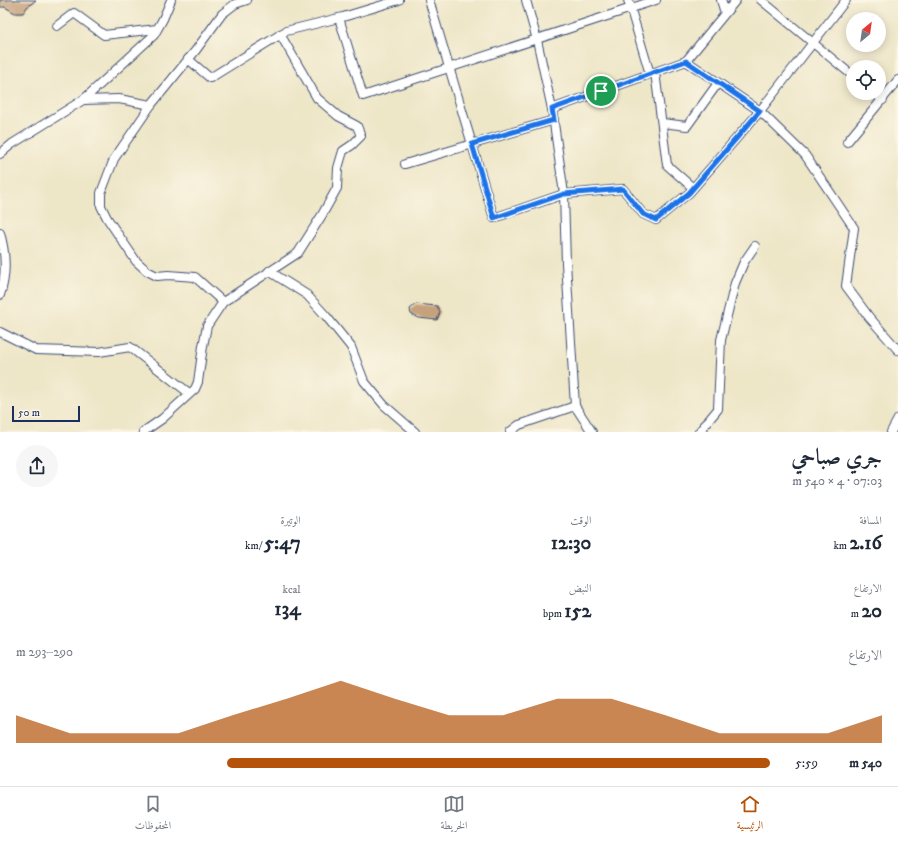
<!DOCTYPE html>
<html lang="ar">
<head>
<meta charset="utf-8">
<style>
  body { margin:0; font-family:"IM FELL DW Pica",Amiri,serif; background:#f6f6f7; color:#1f2937; direction:rtl; height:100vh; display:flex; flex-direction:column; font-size:15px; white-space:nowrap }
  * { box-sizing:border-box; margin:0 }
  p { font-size:13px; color:#747a83 }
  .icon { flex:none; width:22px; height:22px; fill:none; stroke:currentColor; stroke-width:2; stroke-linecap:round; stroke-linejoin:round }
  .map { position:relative; height:432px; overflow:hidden; direction:ltr }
  .details { display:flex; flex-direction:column; background:#fff; flex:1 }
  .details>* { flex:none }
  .needle { width:26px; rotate:29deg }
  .buttons { position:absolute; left:846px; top:12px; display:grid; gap:8px }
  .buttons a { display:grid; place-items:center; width:40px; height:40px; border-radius:50%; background:#fff; box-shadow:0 2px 10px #0003; font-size:20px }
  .scale { position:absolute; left:12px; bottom:10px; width:68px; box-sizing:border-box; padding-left:4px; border:2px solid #1b2f5e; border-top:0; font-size:11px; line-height:14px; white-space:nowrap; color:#1b2f5e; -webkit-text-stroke:3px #fcf5e5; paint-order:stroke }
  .pin { position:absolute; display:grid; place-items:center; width:34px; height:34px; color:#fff; margin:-17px; border:2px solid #fff; border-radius:50%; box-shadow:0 1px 4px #0007 }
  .round { display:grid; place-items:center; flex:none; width:42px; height:42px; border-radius:21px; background:#f6f6f7 }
  .summary { display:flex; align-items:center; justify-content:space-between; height:68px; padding:0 16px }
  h1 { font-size:22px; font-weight:700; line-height:30px }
  .metrics { display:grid; grid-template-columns:repeat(3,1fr); gap:6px; height:68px; padding:4px 16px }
  .metrics div { display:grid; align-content:center }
  .metrics b { font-size:20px; font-weight:700 }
  .metrics small { font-size:11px; font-weight:400 }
  .metrics p { font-size:11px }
  .chart { height:112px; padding:8px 16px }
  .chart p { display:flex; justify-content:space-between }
  .chart svg { width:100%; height:72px; margin-top:4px; fill:#b45309; opacity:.7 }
  ul { padding:0 16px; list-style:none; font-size:13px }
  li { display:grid; grid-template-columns:64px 48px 1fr; align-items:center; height:30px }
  li i { height:10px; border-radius:5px; background:#b45309 }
  .tab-bar { display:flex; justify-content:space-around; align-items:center; height:56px; border-top:1px solid #e0e1e3; background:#fff; font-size:11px; color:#747a83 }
  .tab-bar a { display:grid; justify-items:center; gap:2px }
  .tab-bar .current { color:#b45309 }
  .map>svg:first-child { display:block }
</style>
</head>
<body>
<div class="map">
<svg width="898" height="432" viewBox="0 0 898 432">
  <rect width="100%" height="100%" fill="#fcf5e5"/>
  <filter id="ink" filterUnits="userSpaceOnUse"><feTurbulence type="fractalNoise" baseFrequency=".025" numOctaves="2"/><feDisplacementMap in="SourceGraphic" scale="8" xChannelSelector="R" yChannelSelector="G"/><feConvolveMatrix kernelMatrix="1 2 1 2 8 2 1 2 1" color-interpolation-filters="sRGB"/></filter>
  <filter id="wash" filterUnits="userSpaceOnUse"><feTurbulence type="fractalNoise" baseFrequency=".012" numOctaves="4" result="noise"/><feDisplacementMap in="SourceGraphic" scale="16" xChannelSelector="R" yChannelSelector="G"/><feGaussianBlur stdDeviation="0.9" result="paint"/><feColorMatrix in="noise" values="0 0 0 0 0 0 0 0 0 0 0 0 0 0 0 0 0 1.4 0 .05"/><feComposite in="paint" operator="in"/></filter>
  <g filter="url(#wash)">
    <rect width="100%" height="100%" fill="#ede6c7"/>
    <g id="blocks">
      <g fill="#c6a27c">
        <polygon points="0,0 36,0 27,7 23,13 15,13 5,7 0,7"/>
        <polygon points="416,304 437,306 440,312 437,320 419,318 411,314 410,309"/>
      </g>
    </g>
  </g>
  <g filter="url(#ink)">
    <use href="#blocks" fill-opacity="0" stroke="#3a4a6e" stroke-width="1"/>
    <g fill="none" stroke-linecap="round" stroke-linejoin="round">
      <defs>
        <g id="minor">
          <polyline points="429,0 494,218 564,194 623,189 643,214 656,220 689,193 760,111 846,0"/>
          <polyline points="526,0 537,40 552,109 564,194 566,263 575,406 592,432"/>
          <polyline points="628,0 650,74"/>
          <polyline points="721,0 725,13"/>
          <polyline points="761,0 853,76"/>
          <polyline points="339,18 363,96 656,0"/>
          <polyline points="57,26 74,13 104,35 157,29"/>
          <polyline points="188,59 210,78 286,31 343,17 399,0"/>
          <polyline points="686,61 760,111 805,155 854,228 846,286 869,317 898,350"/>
          <polyline points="655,72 667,165 693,188"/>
          <polyline points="874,93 883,100"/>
          <polyline points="83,100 154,35 163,19 171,0"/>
          <polyline points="552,109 686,61 736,0"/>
          <polyline points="662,123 687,126 718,83"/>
          <polyline points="847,142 898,80"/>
          <polyline points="0,154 12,144 83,100 119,99 151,105"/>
          <polyline points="405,164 554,120"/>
          <path d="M0,233C6,254 7,274 0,295"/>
          <polyline points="269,271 307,295 326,316 351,347 364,381 384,405 415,432"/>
          <polyline points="223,302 195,277 168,275 157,276 147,271 136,261 107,218 101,206 101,193 114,159 151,105 196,50 222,14 235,4 247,0"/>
          <polyline points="0,332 36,350 99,352 130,347 189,393"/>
          <polyline points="143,432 162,419 195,389 198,382 203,346 207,326 223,302 298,253 322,215 337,188 338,168 343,151 352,145 361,136 357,126 338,116 317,98 280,34"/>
          <polyline points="510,432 519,425 575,406"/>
          <polyline points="699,432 718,409 721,340 735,283 744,262 755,246"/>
          <polyline points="891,432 898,419"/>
        </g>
      </defs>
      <use href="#minor" stroke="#3a4a6e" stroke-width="10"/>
      <use href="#minor" stroke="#fff" stroke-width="8"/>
    </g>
  </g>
  <g fill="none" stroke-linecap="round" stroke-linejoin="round" filter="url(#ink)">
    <defs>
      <polygon id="route" points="686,61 760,111 689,193 656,220 643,214 623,189 564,194 494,218 472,144 554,120 552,109"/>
    </defs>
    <use href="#route" stroke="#fff" stroke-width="8"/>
    <use href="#route" stroke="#1a73e8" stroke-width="5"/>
  </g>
</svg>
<div class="buttons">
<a><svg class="needle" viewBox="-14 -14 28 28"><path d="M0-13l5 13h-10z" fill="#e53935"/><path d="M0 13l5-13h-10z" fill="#747a83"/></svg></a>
<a><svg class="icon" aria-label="locate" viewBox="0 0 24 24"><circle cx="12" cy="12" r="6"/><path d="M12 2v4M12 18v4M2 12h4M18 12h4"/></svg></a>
</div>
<div class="scale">50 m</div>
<div class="pin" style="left:601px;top:91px;background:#1e9e55"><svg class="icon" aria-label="arrive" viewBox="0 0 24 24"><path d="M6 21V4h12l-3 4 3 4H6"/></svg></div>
</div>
<section class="details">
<div class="summary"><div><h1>جري صباحي</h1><p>07:03 · 4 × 540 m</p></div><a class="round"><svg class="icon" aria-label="share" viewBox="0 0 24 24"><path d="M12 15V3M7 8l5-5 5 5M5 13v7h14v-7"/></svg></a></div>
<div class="metrics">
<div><p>المسافة</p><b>2.16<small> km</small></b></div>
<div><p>الوقت</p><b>12:30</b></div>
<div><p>الوتيرة</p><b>5:47<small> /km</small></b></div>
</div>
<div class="metrics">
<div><p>الارتفاع</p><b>20<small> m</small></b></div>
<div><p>النبض</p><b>152<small> bpm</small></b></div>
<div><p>kcal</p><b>134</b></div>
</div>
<div class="chart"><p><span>الارتفاع</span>290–293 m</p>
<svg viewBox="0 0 160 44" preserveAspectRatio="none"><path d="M0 44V27L10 38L20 38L30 38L40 27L50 17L60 6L70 17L80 27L90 27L100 17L110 17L120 27L130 38L140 38L150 38L160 27V44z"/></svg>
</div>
<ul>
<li><b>540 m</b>5:59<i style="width:72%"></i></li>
</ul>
</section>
<nav class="tab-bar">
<a class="current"><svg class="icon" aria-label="home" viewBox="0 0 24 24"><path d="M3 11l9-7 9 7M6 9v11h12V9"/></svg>الرئيسية</a>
<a><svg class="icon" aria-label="map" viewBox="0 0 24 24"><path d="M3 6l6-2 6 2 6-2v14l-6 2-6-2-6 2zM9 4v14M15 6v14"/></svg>الخريطة</a>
<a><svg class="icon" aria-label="saved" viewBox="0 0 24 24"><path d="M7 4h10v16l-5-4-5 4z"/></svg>المحفوظات</a>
</nav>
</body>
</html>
